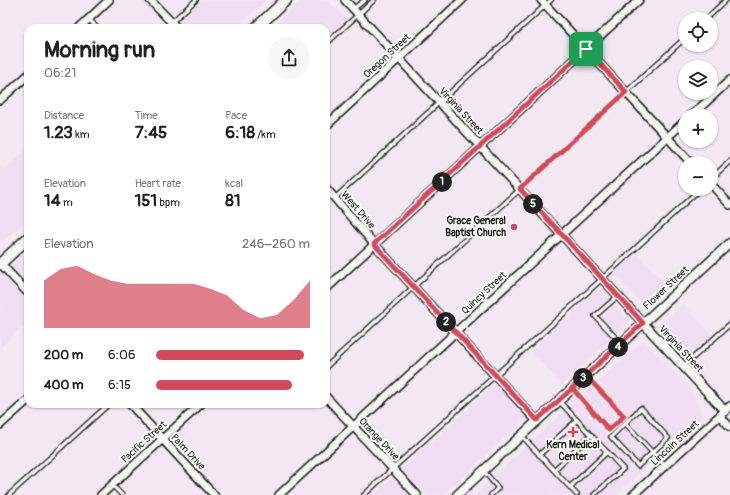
<!DOCTYPE html>
<html lang="en">
<head>
<meta charset="utf-8">
<style>
  body { margin:0; font-family:Pangolin,sans-serif; background:#f6f6f6; color:#202124; height:100vh; display:flex; flex-direction:column; font-size:15px; white-space:nowrap }
  * { box-sizing:border-box; margin:0 }
  p { font-size:13px; color:#757577 }
  .icon { flex:none; width:22px; height:22px; fill:none; stroke:currentColor; stroke-width:2; stroke-linecap:round; stroke-linejoin:round }
  .map { position:relative; flex:1; overflow:hidden }
  .details { position:absolute; left:24px; top:24px; width:306px; height:384px; display:flex; flex-direction:column; background:#fff; border-radius:12px; box-shadow:0 1px 3px #0004 }
  .details>* { flex:none }
  .buttons { position:absolute; left:678px; top:12px; display:grid; gap:8px }
  .buttons a { display:grid; place-items:center; width:40px; height:40px; border-radius:50%; background:#fff; box-shadow:0 1px 3px #0004; font-size:20px }
  .pin { position:absolute; display:grid; place-items:center; width:34px; height:34px; color:#fff; margin:-17px; border-radius:8px; box-shadow:0 2px 6px #0006 }
  .km { position:absolute; width:20px; height:20px; margin:-10px; border-radius:50%; background:#222; color:#fff; font-size:11px; line-height:20px; text-align:center }
  .round { display:grid; place-items:center; flex:none; width:42px; height:42px; border-radius:21px; background:#f6f6f6 }
  .overview { display:flex; align-items:center; justify-content:space-between; height:68px; padding:0 20px }
  h1 { font-size:22px; font-weight:700; line-height:30px }
  .metrics { display:grid; grid-template-columns:repeat(3,1fr); gap:6px; height:68px; padding:4px 20px }
  .metrics div { display:grid; align-content:center }
  .metrics b { font-size:17px; font-weight:700 }
  .metrics small { font-size:11px; font-weight:400 }
  .metrics p { font-size:11px }
  .chart { height:112px; padding:8px 20px }
  .chart p { display:flex; justify-content:space-between }
  .chart svg { width:100%; height:72px; margin-top:4px; fill:#d1495b; opacity:.7 }
  ul { padding:0 20px; list-style:none; font-size:13px }
  li { display:grid; grid-template-columns:64px 48px 1fr; align-items:center; height:30px }
  li i { height:10px; border-radius:5px; background:#d1495b }
  .map>svg:first-child { display:block }
</style>
</head>
<body>
<div class="map">
<svg width="730" height="495" viewBox="0 0 730 495">
  <rect width="100%" height="100%" fill="#f2e8f2"/>
  <filter id="ink" filterUnits="userSpaceOnUse"><feTurbulence type="fractalNoise" baseFrequency=".025" numOctaves="2"/><feDisplacementMap in="SourceGraphic" scale="8" xChannelSelector="R" yChannelSelector="G"/><feConvolveMatrix kernelMatrix="1 2 1 2 8 2 1 2 1" color-interpolation-filters="sRGB"/></filter>
  <g filter="url(#ink)">
    <g fill="#efdef2">
      <polygon points="199,0 267,0 236,28 187,28 178,19"/>
      <polygon points="302,0 328,0 347,20 326,39 326,28 272,28"/>
      <polygon points="28,148 28,219 0,244 0,165 4,170"/>
      <polygon points="28,251 28,287 14,270 13,265"/>
      <polygon points="637,254 668,287 646,308 615,274"/>
      <polygon points="1,277 6,279 28,303 28,322 0,348 0,278"/>
      <polygon points="599,289 630,322 562,385 531,351"/>
      <polygon points="683,304 715,338 693,359 661,324"/>
      <polygon points="644,340 688,385 702,415 616,495 474,495 506,464"/>
      <polygon points="498,381 528,414 526,419 443,495 426,495 402,469"/>
      <polygon points="393,477 410,495 374,495"/>
    </g>
    <g fill="none" stroke-linecap="round" stroke-linejoin="round">
      <defs>
        <g id="service">
          <polyline points="353,9 365,0"/>
          <polyline points="89,19 97,28"/>
          <polyline points="706,19 726,0"/>
          <polyline points="165,28 196,0"/>
          <polyline points="326,44 374,0"/>
          <polyline points="711,179 730,161"/>
          <polyline points="335,198 551,0"/>
          <polyline points="618,296 595,316 621,343"/>
          <polyline points="684,366 730,324"/>
          <polyline points="326,367 685,38"/>
          <polyline points="573,389 609,430 624,416 586,376"/>
          <polyline points="559,401 623,469 594,495"/>
          <polyline points="625,423 641,408 668,438 638,466 611,437 625,423 665,466"/>
          <polyline points="522,436 577,495"/>
          <polyline points="539,455 577,420"/>
          <polyline points="483,470 498,488 491,495"/>
          <polyline points="554,470 591,435"/>
          <polyline points="112,485 122,495"/>
          <polyline points="570,487 607,452"/>
          <polyline points="9,495 109,404"/>
          <path d="M364,495C476,392 589,292 700,189"/>
        </g>
        <g id="minor">
          <polyline points="150,0 177,28"/>
          <polyline points="345,0 643,323"/>
          <polyline points="541,0 691,163"/>
          <polyline points="79,28 109,0"/>
          <polyline points="0,100 28,75"/>
          <polyline points="692,115 730,80"/>
          <polyline points="326,126 462,0"/>
          <polyline points="711,184 730,205"/>
          <polyline points="326,188 374,244 537,421"/>
          <polyline points="0,263 28,293"/>
          <polyline points="326,289 639,0"/>
          <polyline points="326,397 417,495"/>
          <polyline points="130,404 214,495"/>
          <polyline points="720,416 730,427"/>
          <polyline points="0,425 28,400"/>
          <polyline points="101,495 201,404"/>
          <polyline points="279,495 685,121"/>
          <polyline points="633,495 730,406"/>
        </g>
        <g id="tertiary">
          <polyline points="643,323 725,411"/>
          <polyline points="457,495 730,243"/>
        </g>
        <g id="secondary">
          <polyline points="256,28 286,0"/>
          <polyline points="0,264 28,238"/>
        </g>
      </defs>
      <use href="#service" stroke="#1c1c1c" stroke-width="6"/>
      <use href="#minor" stroke="#1c1c1c" stroke-width="10"/>
      <use href="#tertiary" stroke="#1c1c1c" stroke-width="11"/>
      <use href="#secondary" stroke="#1c1c1c" stroke-width="13"/>
      <use href="#service" stroke="#f6f6f2" stroke-width="3.5"/>
      <use href="#minor" stroke="#f6f6f2" stroke-width="7"/>
      <use href="#tertiary" stroke="#f6f6f2" stroke-width="8"/>
      <use href="#secondary" stroke="#f6f6f2" stroke-width="10"/>
    </g>
  </g>
  <g fill="none" stroke-linecap="round" stroke-linejoin="round" filter="url(#ink)">
    <defs>
      <polyline id="route" points="586,49 374,244 537,420 586,376 624,416 609,430 572,388 643,323 520,189 626,92 586,49"/>
    </defs>
    <use href="#route" stroke="#fff" stroke-width="8"/>
    <use href="#route" stroke="#d1495b" stroke-width="5"/>
  </g>
  <g fill="#d1495b" stroke="#f6f6f2" stroke-width="1.5">
    <circle cx="514" cy="227" r="4"/>
    <path d="M571 426h4v4h4v4h-4v4h-4v-4h-4v-4h4z"/>
  </g>
  <g text-anchor="middle" dominant-baseline="central" stroke-width="4" stroke-linejoin="round" paint-order="stroke">
    <g font-size="10" fill="#1c1c1c" stroke="#f6f6f2">
      <text transform="translate(387 56) rotate(-43)">Oregon Street</text>
      <text transform="translate(461 111) rotate(47)">Virginia Street</text>
      <text transform="translate(358 210) rotate(49)">West Drive</text>
      <text transform="translate(666 288) rotate(-43)">Flower Street</text>
      <text transform="translate(484 293) rotate(-43)">Quincy Street</text>
      <text transform="translate(681 349) rotate(47)">Virginia Street</text>
      <text transform="translate(379 439) rotate(47)">Orange Drive</text>
      <text transform="translate(144 442) rotate(-42)">Pacific Street</text>
      <text transform="translate(675 443) rotate(-43)">Lincoln Street</text>
      <text transform="translate(188 452) rotate(47)">Palm Drive</text>
    </g>
    <g font-size="10" font-weight="bold" fill="#1c1c1c" stroke="#f6f6f2" text-anchor="end">
      <text x="506" y="221">Grace General<tspan x="506" dy="12">Baptist Church</tspan></text>
      <text x="573" y="445" text-anchor="middle">Kern Medical<tspan x="573" dy="12">Center</tspan></text>
    </g>
  </g>
</svg>
<div class="buttons">
<a><svg class="icon" aria-label="locate" viewBox="0 0 24 24"><circle cx="12" cy="12" r="6"/><path d="M12 2v4M12 18v4M2 12h4M18 12h4"/></svg></a>
<a><svg class="icon" aria-label="layers" viewBox="0 0 24 24"><path d="M12 4l9 5-9 5-9-5zM3 14l9 5 9-5"/></svg></a>
<a>+</a>
<a>−</a>
</div>
<div class="pin" style="left:586px;top:49px;background:#1e9e55"><svg class="icon" aria-label="arrive" viewBox="0 0 24 24"><path d="M6 21V4h12l-3 4 3 4H6"/></svg></div>
<b class="km" style="left:442px;top:182px">1</b>
<b class="km" style="left:446px;top:322px">2</b>
<b class="km" style="left:583px;top:378px">3</b>
<b class="km" style="left:618px;top:347px">4</b>
<b class="km" style="left:533px;top:204px">5</b>
<section class="details">
<div class="overview"><div><h1>Morning run</h1><p>06:21</p></div><a class="round"><svg class="icon" aria-label="share" viewBox="0 0 24 24"><path d="M12 15V3M7 8l5-5 5 5M5 13v7h14v-7"/></svg></a></div>
<div class="metrics">
<div><p>Distance</p><b>1.23<small> km</small></b></div>
<div><p>Time</p><b>7:45</b></div>
<div><p>Pace</p><b>6:18<small> /km</small></b></div>
</div>
<div class="metrics">
<div><p>Elevation</p><b>14<small> m</small></b></div>
<div><p>Heart rate</p><b>151<small> bpm</small></b></div>
<div><p>kcal</p><b>81</b></div>
</div>
<div class="chart"><p><span>Elevation</span>246–260 m</p>
<svg viewBox="0 0 160 44" preserveAspectRatio="none"><path d="M0 44V15L10 8L20 6L30 11L40 15L50 17L60 17L70 17L80 17L90 17L100 20L110 24L120 33L130 38L140 36L150 27L160 15V44z"/></svg>
</div>
<ul>
<li><b>200 m</b>6:06<i style="width:96%"></i></li>
<li><b>400 m</b>6:15<i style="width:88%"></i></li>
</ul>
</section>
</div>
</body>
</html>
